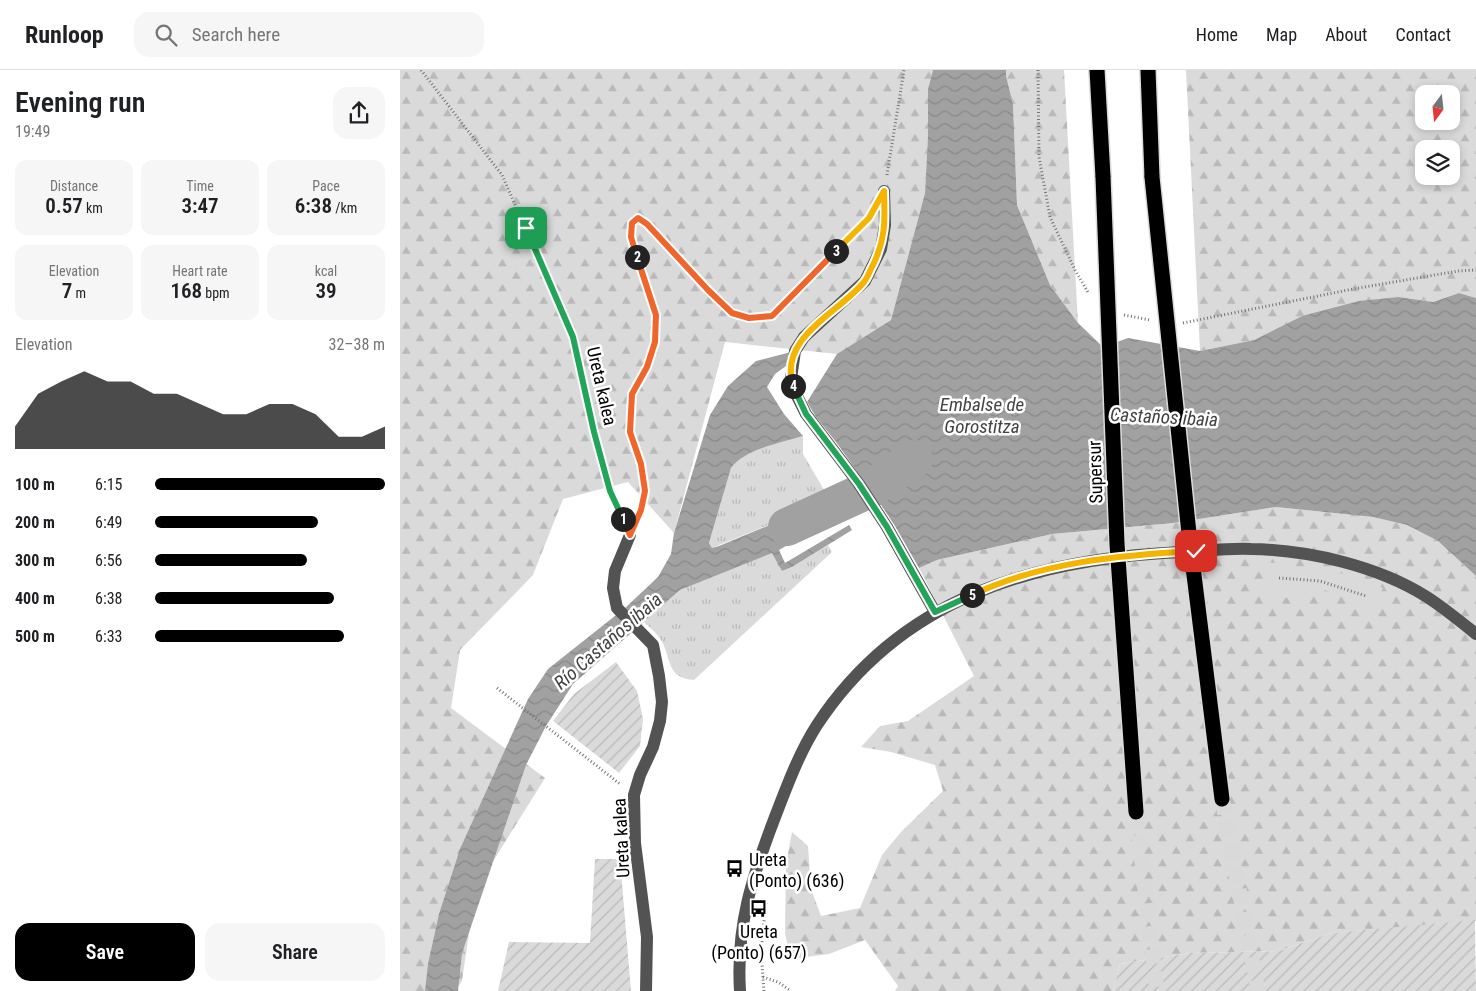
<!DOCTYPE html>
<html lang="en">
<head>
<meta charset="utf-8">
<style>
  body { margin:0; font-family:"Roboto Condensed",sans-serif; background:#f6f6f6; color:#202124; height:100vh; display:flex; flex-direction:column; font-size:19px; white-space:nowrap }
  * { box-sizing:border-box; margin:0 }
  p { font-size:16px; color:#757577 }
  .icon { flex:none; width:28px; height:28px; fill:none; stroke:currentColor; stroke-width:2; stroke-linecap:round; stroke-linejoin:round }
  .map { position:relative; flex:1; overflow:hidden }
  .side { display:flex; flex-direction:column; background:#fff; width:400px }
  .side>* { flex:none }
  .needle { width:32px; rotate:195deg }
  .buttons { position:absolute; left:1015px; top:15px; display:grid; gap:10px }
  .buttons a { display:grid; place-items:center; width:45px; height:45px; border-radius:10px; background:#fff; box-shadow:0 2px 8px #0003; font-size:25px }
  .pin { position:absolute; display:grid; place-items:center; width:42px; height:42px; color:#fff; margin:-21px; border-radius:10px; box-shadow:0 2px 8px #0006 }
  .km { position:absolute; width:25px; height:25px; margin:-12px; border-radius:50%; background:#222; color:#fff; font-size:14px; line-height:25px; text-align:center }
  .round { display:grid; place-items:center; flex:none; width:52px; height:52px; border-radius:15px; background:#f6f6f6 }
  .overview { display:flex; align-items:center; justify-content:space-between; height:85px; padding:0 15px }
  h1 { font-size:28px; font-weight:600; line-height:38px }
  .stats { display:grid; grid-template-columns:repeat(3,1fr); gap:8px; height:85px; padding:5px 15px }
  .stats div { display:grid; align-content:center; border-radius:12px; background:#f6f6f6; text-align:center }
  .stats b { font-size:21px; font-weight:600 }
  .stats small { font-size:14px; font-weight:400 }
  .stats p { font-size:14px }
  .chart { height:140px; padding:10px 15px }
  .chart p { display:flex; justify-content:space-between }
  .chart svg { width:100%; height:90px; margin-top:5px; fill:#000; opacity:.7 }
  .primary-button { display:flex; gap:10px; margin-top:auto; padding:10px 15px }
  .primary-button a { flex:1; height:58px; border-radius:15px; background:#000; color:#fff; font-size:20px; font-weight:600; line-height:58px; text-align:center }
  .primary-button a+a { background:#f6f6f6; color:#202124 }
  ul { padding:0 15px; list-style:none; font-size:16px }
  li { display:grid; grid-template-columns:80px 60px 1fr; align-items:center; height:38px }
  li i { height:12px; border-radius:6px; background:#000 }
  header { display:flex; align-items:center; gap:30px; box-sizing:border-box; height:70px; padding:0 25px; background:#fff; border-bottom:1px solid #e0e0e0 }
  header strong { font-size:24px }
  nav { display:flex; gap:28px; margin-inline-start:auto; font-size:18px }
  .search { width:350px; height:45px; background:#f6f6f6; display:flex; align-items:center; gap:12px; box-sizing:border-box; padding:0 18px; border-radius:15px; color:#757577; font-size:19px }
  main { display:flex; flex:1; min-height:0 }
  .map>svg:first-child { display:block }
</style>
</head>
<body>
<header>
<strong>Runloop</strong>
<div class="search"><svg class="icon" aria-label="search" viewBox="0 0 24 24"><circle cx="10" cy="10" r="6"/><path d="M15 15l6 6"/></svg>Search here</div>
<nav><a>Home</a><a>Map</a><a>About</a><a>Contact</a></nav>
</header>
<main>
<section class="side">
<div class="overview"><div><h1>Evening run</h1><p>19:49</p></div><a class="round"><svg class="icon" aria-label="share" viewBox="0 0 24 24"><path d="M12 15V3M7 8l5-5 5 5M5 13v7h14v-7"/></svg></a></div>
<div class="stats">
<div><p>Distance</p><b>0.57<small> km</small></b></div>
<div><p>Time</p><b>3:47</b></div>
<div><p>Pace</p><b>6:38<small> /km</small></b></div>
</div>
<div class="stats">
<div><p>Elevation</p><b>7<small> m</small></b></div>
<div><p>Heart rate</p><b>168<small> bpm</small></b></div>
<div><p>kcal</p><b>39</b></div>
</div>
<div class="chart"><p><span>Elevation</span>32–38 m</p>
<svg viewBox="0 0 160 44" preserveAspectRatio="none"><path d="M0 44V33L10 17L20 11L30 6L40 11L50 11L60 17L70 17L80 22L90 27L100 27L110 22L120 22L130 27L140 38L150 38L160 33V44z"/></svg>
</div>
<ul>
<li><b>100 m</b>6:15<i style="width:100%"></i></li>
<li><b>200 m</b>6:49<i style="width:71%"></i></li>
<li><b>300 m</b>6:56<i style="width:66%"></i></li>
<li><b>400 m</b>6:38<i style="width:78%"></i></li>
<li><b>500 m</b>6:33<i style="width:82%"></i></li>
</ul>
<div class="primary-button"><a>Save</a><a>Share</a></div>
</section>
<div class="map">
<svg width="1076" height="921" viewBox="0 0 1076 921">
  <defs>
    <pattern id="grass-tufts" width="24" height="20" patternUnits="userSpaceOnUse" patternTransform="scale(1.25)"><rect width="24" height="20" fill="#dadada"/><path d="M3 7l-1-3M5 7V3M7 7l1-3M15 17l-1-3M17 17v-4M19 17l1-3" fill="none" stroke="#b9b9b9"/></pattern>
    <pattern id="forest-firs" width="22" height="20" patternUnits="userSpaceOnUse" patternTransform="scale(1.25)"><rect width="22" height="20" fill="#dadada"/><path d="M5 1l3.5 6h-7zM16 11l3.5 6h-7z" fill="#b9b9b9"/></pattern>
    <pattern id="garden-furrows" width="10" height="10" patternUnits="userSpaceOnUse" patternTransform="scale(1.25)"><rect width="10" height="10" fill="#dadada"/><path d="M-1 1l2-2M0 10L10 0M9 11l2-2" fill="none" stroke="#b9b9b9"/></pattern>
    <pattern id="water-waves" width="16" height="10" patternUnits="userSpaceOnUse" patternTransform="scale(1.25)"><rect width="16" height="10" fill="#a1a1a1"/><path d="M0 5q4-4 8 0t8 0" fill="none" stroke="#898989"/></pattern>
  </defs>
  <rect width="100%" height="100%" fill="#fff"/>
  <g fill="url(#grass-tufts)">
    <path d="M403,366V384L430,430L312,478L309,473L331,398C345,379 381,373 403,366Z"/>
    <path d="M428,475L432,482L294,610C266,608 272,589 261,570C257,563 249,557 244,552L280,520L372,482L382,501L392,497Z"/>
  </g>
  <g fill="url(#forest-firs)" fill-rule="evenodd">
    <polygon points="0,0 533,0 528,19 528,64 525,123 491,250 437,284 325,272 274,463 228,412 163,429 133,505 60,580 51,638 145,708 92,793 71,849 62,911 55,921 0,921"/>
    <polygon points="606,0 664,0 678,253 650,215 617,135 613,34 606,6"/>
    <path d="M786,0H1076V228L1059,223L1033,232L999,227L902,246L854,270L800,281ZM1024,24H1051V51H1024ZM1024,79H1051V106H1024Z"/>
    <polygon points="876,437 973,447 1007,455 1038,471 1076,506 1076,851 931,863 879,881 790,883 720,894 713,921 495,921 498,916 465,870 429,884 391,889 385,863 386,794 392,762 408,776 411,819 421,846 460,838 482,785 501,762 543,721 535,695 491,682 461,677 480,656 508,651 574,606 519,498 537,490 652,464 773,453"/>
  </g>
  <polygon fill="#dadada" points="867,492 937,502 983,518 973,538 925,520 921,526 885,528 862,525"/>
  <g fill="url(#garden-furrows)">
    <polygon points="216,592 237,621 243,649 240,676 219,703 153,651 174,624"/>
    <polygon points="195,789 220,789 231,921 98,921 109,872 190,873"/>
    <polygon points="1075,850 1076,921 713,921 720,894 790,883 879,881 931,863"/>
  </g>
  <g fill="url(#water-waves)">
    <polygon points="533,0 606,0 606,6 613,34 617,135 650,215 678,253 703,277 728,268 800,281 854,270 902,246 959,231 999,227 1033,232 1059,223 1076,228 1076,506 1038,471 1007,455 973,447 876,437 773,453 652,464 537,490 519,498 495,456 477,429 472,418 461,407 436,372 416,347 407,332 437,284 491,250 525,123 528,64 528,19"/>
    <path d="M395,281L391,297L386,296L375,304L367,317L384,344L403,366C381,373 345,379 331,398L309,473L312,478L319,476L430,430L440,445L379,480L385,493L449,455L452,460L392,497L382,501L372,483L280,520L173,614L146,656L126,695L62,883L58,921H25L28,894L39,844L60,779L128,629L148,599L225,538L258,507L271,484L274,463L310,345L328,316L356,291Z"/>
  </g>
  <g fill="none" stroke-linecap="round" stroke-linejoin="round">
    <polyline stroke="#a1a1a1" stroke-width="38" points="387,457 472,418 514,389"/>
    <g stroke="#d9d9d9" stroke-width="15" stroke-dasharray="15 8" stroke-linecap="butt">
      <polyline points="822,729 858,921"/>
      <polyline points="736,742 757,921"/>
    </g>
    <defs>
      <g id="highway">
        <polyline points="697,0 703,107"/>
        <polyline points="748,0 752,107"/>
      </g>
    </defs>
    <use href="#highway" stroke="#dbdbdb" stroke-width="18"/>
    <g stroke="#757575" stroke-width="3" stroke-dasharray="1 2.5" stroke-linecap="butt">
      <polyline points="21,0 102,105 173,267 194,362 210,421 224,451"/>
      <polyline points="638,0 639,87 650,147 675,200 689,224"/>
      <polyline points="487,105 504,0"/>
      <polyline points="724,245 750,250"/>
      <polyline points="783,253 953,219 1058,201 1076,200"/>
      <polyline points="236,451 241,441 245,421 241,394 230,362 232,324 247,297 255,272 256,245 231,167 232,153 238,149 247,154 308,220 332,243 349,248 371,246 468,149"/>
      <polyline points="879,508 920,511 966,526"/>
      <polyline points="97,618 220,714"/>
      <polyline points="363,907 378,912 391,921"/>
      <polyline points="364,921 361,882 366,832"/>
    </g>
    <g stroke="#535353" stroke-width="12">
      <polyline points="484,121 485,155 481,179 465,211 404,267 395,281 391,309 394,320 406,344 459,414 487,457 535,542"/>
      <polyline points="230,465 215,501 213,518 217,538 253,575 259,606 262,632 260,651 253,677 240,705 234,725 235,773 247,867 246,921"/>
      <path d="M340,921C336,856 352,807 375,747C387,716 399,683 417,655C501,527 635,489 780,482C804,481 828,478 851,479C909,480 978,496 1027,527C1044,538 1060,551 1076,564"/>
    </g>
    <use href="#highway" stroke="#000" stroke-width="15"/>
    <defs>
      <g id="highway-bridge">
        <polyline points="703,107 717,474 736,742"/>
        <polyline points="752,107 790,473 822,729"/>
      </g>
    </defs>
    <use href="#highway-bridge" stroke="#dbdbdb" stroke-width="18" stroke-linecap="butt"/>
    <use href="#highway-bridge" stroke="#000" stroke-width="15"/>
  </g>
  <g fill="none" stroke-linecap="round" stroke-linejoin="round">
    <defs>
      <polyline id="split-1" points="126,158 173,267 194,362 210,421 223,449"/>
      <polyline id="split-2" points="223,449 230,465 241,440 245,421 241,394 230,362 232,324 247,297 255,272 256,245 237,187"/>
      <polyline id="split-3" points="237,187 231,167 232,153 238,148 247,154 308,220 332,243 349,248 372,246 436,181"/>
      <path id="split-4" d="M393,316C378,267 439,243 464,212C468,207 470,200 473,195C486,168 485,150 484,121L469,148L436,181"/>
      <polyline id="split-5" points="393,316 406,344 459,414 487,457 535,542 572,525"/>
      <path id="split-6" d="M572,525C641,492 721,485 796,481"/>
    </defs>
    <use href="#split-1" stroke="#fff" stroke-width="10"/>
    <use href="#split-2" stroke="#fff" stroke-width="10"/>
    <use href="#split-3" stroke="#fff" stroke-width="10"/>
    <use href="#split-4" stroke="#fff" stroke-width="10"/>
    <use href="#split-5" stroke="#fff" stroke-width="10"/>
    <use href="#split-6" stroke="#fff" stroke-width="10"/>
    <use href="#split-1" stroke="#22a559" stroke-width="6"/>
    <use href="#split-2" stroke="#f0652b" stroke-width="6"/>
    <use href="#split-3" stroke="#f0652b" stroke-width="6"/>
    <use href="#split-4" stroke="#f5b400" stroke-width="6"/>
    <use href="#split-5" stroke="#22a559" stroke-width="6"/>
    <use href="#split-6" stroke="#f5b400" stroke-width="6"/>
  </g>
  <defs>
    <symbol id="bus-bare" viewBox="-9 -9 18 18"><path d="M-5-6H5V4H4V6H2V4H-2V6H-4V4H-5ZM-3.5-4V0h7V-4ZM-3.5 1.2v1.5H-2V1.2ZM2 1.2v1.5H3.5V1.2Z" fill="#000" stroke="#fff" stroke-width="2.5" paint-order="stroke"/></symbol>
  </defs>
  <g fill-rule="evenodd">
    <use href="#bus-bare" x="322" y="786" width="25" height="25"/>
    <use href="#bus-bare" x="346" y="826" width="25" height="25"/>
  </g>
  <g text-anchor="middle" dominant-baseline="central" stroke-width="5" stroke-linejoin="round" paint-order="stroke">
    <g font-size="18" fill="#000" stroke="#fff">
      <text transform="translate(202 316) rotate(77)">Ureta kalea</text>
      <text transform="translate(695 402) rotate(-92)">Supersur</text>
      <text transform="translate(221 768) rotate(-93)">Ureta kalea</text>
    </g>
    <g font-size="18" fill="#000" stroke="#fff" text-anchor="start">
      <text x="349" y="789">Ureta<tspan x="349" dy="21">(Ponto) (636)</tspan></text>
      <text x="359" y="861" text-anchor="middle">Ureta<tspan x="359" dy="21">(Ponto) (657)</tspan></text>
    </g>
    <g font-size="19" font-style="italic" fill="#424242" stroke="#fff">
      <text x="582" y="334">Embalse de<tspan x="582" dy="22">Gorostitza</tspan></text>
      <text transform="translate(764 347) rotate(3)">Castaños ibaia</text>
      <text transform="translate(208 571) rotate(-41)">Río Castaños ibaia</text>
    </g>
  </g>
</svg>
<div class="buttons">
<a><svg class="needle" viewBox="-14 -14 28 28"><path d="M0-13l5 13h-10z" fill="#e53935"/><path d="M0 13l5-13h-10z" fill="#757577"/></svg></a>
<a><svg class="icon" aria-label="layers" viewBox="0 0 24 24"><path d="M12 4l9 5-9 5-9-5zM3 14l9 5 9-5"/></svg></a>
</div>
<div class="pin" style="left:126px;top:158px;background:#1e9e55"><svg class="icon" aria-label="arrive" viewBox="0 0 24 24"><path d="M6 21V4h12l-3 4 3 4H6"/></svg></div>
<div class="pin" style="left:796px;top:481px;background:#d93025"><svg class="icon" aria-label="check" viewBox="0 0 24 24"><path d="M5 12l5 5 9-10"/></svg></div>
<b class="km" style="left:223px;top:449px">1</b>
<b class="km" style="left:237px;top:187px">2</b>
<b class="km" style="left:436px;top:181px">3</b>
<b class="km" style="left:393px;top:316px">4</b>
<b class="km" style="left:572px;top:525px">5</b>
</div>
</main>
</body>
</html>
